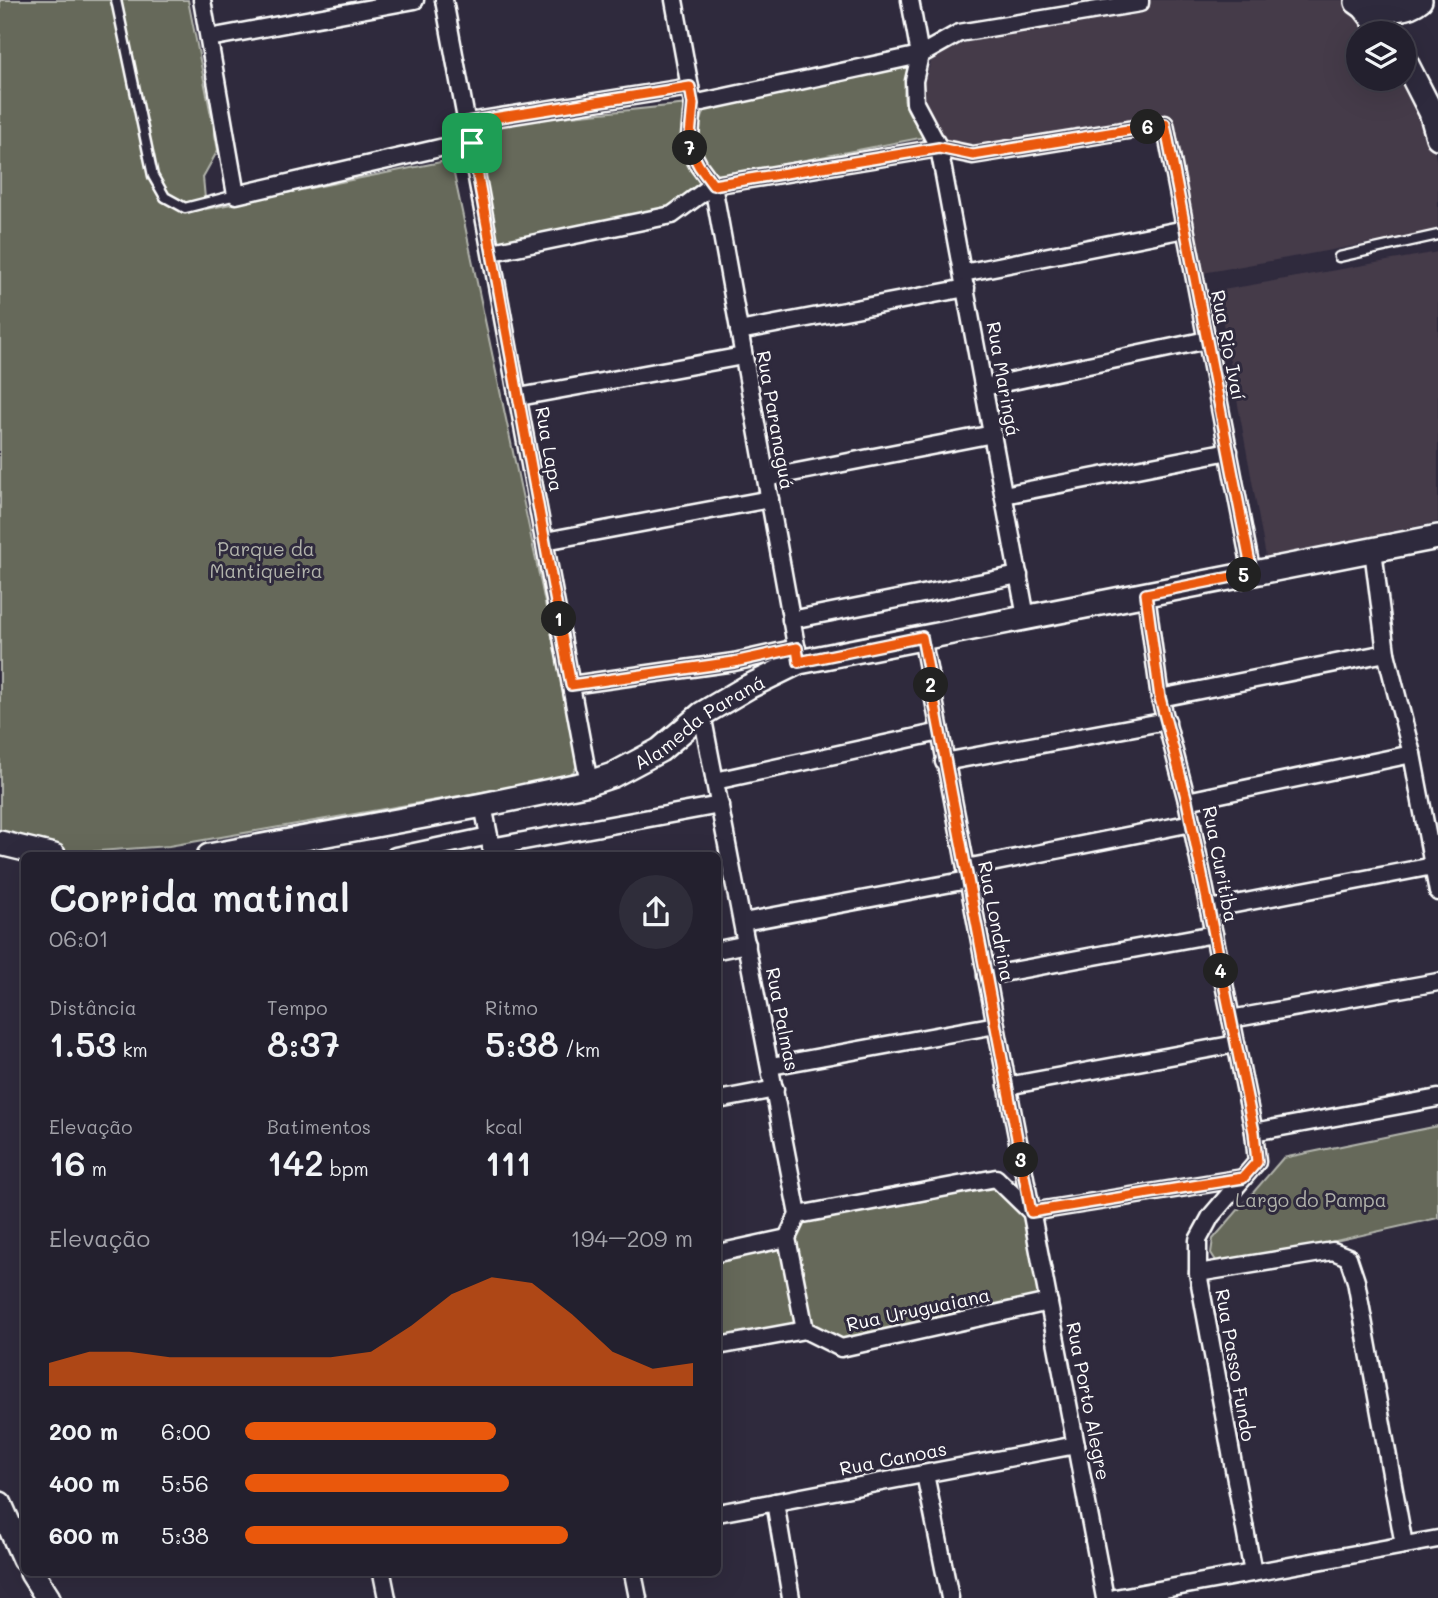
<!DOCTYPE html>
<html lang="pt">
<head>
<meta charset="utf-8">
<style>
  body { margin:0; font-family:Mali,sans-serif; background:#2f2d3a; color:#f1f3f6; height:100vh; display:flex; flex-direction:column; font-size:26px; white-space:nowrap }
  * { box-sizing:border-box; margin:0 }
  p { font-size:23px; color:#a3a3aa }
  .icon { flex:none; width:38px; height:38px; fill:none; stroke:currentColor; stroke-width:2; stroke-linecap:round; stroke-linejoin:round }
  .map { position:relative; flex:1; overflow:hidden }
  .drawer { position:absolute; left:21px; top:852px; width:700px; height:724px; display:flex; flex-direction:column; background:#23202e; border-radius:10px; box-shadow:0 7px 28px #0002,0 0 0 2px #403e4a }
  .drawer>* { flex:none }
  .tools { position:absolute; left:1346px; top:21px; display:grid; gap:14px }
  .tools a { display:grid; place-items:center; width:70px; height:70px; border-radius:50%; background:#23202e; box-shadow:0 7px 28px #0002,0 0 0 2px #403e4a; font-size:35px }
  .pin { position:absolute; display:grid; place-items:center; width:60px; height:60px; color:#fff; margin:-30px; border-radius:14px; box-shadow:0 4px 10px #0006 }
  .km { position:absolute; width:35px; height:35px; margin:-18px; border-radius:50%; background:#222; color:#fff; font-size:19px; line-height:35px; text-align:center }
  .round { display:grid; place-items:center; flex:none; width:74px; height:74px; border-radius:37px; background:#2f2d3a }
  .headline { display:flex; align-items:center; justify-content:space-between; height:119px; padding:0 28px }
  h1 { font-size:38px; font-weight:600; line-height:52px }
  .figures { display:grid; grid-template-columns:repeat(3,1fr); gap:10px; height:119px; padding:7px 28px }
  .figures div { display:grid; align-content:center }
  .figures b { font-size:35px; font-weight:600 }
  .figures small { font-size:19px; font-weight:400 }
  .figures p { font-size:19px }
  .chart { height:196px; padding:14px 28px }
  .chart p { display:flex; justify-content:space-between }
  .chart svg { width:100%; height:126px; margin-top:7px; fill:#ea580c; opacity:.7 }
  ul { padding:0 28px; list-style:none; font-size:23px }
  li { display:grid; grid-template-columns:112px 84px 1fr; align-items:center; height:52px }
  li i { height:18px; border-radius:9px; background:#ea580c }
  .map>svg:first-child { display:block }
</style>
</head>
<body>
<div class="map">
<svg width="1438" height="1598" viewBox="0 0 1438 1598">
  <rect width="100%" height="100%" fill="#2f2a3d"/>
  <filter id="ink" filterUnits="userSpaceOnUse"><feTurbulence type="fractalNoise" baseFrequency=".0143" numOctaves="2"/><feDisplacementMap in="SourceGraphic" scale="14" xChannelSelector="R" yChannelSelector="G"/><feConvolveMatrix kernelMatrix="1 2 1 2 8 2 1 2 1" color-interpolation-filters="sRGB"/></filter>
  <g filter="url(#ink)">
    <g fill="#443a49">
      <polygon points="1143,0 1347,0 1379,33 1358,33 1358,79 1404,79 1424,100 1438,168 1438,231 1197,274 1167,115 974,152 938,140 919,98 932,58 963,43 1144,8"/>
      <polygon points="1438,252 1438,522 1266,557 1217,291"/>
    </g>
    <g fill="#66695a" stroke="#b2b4ac" stroke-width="2">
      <polygon points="0,0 188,0 218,150 203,177 206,209 451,160 579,763 573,772 558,779 169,846 70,853 0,838"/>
      <path d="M909,66C899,103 904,107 925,137L718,177L693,145L706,106Z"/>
      <path d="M689,104C678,149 679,147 705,185L668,209L497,243L476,128L493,124Z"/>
      <polygon points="1438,1126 1438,1218 1220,1267 1211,1253 1213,1239 1283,1158"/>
      <polygon points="993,1183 1026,1216 1042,1298 842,1341 810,1328 792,1239 801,1219"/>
      <polygon points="784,1244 799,1326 718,1340 718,1259"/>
    </g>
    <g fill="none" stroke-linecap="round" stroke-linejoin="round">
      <defs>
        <g id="lane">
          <polyline points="116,0 153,176 165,197 185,208 236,195"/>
          <polyline points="1339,257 1438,235"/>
        </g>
        <g id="street">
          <polyline points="202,0 236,195 444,147 473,143"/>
          <polyline points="444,0 589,783"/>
          <polyline points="674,0 693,104 689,147 699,166 713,185 799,662"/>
          <polyline points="910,0 920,55 914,81 915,103 939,148 1026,617"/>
          <polyline points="209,38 415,0"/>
          <polyline points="693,104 920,55 959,33 1140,3 1140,0"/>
          <polyline points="469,122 690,87"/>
          <polyline points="492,252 672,215 713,185 939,148 973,155 1165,124 1252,574"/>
          <polyline points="963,273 1185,229"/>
          <polyline points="739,331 966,288"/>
          <polyline points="984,387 1207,340"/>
          <polyline points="519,397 743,356"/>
          <polyline points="766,478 993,434"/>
          <polyline points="1004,495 1229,451"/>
          <polyline points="545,541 770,499"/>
          <polyline points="1373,550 1386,653 1412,754 1438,892"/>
          <polyline points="1146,595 1160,698 1187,801 1254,1132 1257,1162 1211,1216 1198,1240 1198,1273 1253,1573"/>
          <polyline points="791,620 1019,575"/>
          <polyline points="922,637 1105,1598"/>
          <polyline points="571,685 734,662 797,648"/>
          <polyline points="1160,698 1386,653"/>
          <polyline points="702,714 798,1215 787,1238 805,1330"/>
          <polyline points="944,762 1167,721"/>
          <polyline points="715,781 940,732"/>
          <polyline points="1187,801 1412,754"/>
          <polyline points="483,805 491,846"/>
          <polyline points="491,847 720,805"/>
          <polyline points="395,856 489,836"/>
          <polyline points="966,868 1192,823"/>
          <polyline points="1209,909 1433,866"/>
          <polyline points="743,922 968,880"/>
          <polyline points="718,950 747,944"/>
          <polyline points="986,976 1214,934"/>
          <polyline points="1231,1019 1438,982"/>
          <polyline points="771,1066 996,1025"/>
          <polyline points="1007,1086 1236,1044"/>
          <polyline points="718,1100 775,1089"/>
          <polyline points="1254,1132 1438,1098"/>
          <polyline points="798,1215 996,1178 1031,1212 1243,1178"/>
          <polyline points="718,1253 787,1238"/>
          <polyline points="1198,1273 1333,1251 1348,1257 1356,1281 1404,1545"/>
          <polyline points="718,1346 805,1330 841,1348 1049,1302"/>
          <polyline points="925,1474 950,1598"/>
          <polyline points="775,1502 791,1598"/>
          <polyline points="718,1513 1076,1445"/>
          <polyline points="382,1573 387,1598"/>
          <polyline points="633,1573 638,1598"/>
          <polyline points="1115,1598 1438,1539"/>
        </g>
        <g id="secondary">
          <polyline points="1357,2 1364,7 1384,33"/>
          <path d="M1364,7C1382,9 1405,13 1420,0"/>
          <polyline points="1404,59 1431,112 1438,137"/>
          <polyline points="0,843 54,856"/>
          <path id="s1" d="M209,856L483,805L589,783L613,775L660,750L702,714L748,687L799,662L1438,537"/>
          <polyline points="0,1504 24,1559"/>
          <polyline points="32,1573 48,1598"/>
        </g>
      </defs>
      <use href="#lane" stroke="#fff" stroke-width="13"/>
      <use href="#street" stroke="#fff" stroke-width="21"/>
      <use href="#secondary" stroke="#fff" stroke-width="28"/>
      <use href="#lane" stroke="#2f2a3d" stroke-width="8"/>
      <use href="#street" stroke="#2f2a3d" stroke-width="16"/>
      <use href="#secondary" stroke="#2f2a3d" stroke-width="23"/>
    </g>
  </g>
  <g fill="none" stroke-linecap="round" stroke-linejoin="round" filter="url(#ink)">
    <defs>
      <polygon id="route" points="690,87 693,104 689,147 699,166 713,185 939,148 973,155 1165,124 1252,573 1146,594 1160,698 1187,801 1254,1132 1257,1162 1243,1178 1031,1212 922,637 799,662 797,648 734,662 571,685 468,122"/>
    </defs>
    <use href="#route" stroke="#fff" stroke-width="14"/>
    <use href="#route" stroke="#ea580c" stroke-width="9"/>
  </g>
  <g text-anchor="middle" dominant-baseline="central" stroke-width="6" stroke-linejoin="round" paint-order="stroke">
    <g font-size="19" fill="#fff" stroke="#2f2a3d">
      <text transform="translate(1229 345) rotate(79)">Rua Rio Ivaí</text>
      <text transform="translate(1004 379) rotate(80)">Rua Maringá</text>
      <text transform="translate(776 420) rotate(80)">Rua Paranaguá</text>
      <text transform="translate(550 449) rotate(80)">Rua Lapa</text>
      <text stroke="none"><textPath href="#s1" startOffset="514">Alameda Paraná</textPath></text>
      <text transform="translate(1221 864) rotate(79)">Rua Curitiba</text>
      <text transform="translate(997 921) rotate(79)">Rua Londrina</text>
      <text transform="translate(783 1019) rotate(79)">Rua Palmas</text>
      <text transform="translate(918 1309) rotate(-12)">Rua Uruguaiana</text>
      <text transform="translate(1236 1365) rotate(80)">Rua Passo Fundo</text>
      <text transform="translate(1089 1401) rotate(79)">Rua Porto Alegre</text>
      <text transform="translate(893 1458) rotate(-11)">Rua Canoas</text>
    </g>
    <g font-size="19" fill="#b2b4ac" stroke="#2f2a3d">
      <text x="266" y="548">Parque da<tspan x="266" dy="22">Mantiqueira</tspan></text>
      <text x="1311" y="1199">Largo do Pampa</text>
    </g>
  </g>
</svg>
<div class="tools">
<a><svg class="icon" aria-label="layers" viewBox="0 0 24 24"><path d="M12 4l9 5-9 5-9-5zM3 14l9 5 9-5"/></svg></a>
</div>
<div class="pin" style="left:472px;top:143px;background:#1e9e55"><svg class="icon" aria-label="arrive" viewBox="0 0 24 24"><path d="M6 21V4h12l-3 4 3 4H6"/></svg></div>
<b class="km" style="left:559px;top:619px">1</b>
<b class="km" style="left:931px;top:685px">2</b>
<b class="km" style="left:1021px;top:1160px">3</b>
<b class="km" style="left:1221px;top:971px">4</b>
<b class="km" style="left:1244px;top:575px">5</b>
<b class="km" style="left:1148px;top:127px">6</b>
<b class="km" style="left:690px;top:148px">7</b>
<section class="drawer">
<div class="headline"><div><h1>Corrida matinal</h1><p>06:01</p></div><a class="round"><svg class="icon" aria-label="share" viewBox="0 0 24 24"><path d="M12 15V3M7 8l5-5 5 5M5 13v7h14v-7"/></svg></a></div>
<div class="figures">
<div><p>Distância</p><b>1.53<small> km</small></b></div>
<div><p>Tempo</p><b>8:37</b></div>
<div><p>Ritmo</p><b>5:38<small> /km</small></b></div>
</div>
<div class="figures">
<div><p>Elevação</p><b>16<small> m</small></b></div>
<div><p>Batimentos</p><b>142<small> bpm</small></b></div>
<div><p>kcal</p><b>111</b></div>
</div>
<div class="chart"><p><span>Elevação</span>194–209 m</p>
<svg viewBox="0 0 160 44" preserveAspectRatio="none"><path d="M0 44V36L10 32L20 32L30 34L40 34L50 34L60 34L70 34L80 32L90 23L100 12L110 6L120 8L130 19L140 32L150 38L160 36V44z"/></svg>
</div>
<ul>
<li><b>200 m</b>6:00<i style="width:56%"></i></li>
<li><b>400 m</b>5:56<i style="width:59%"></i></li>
<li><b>600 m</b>5:38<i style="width:72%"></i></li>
</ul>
</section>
</div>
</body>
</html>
